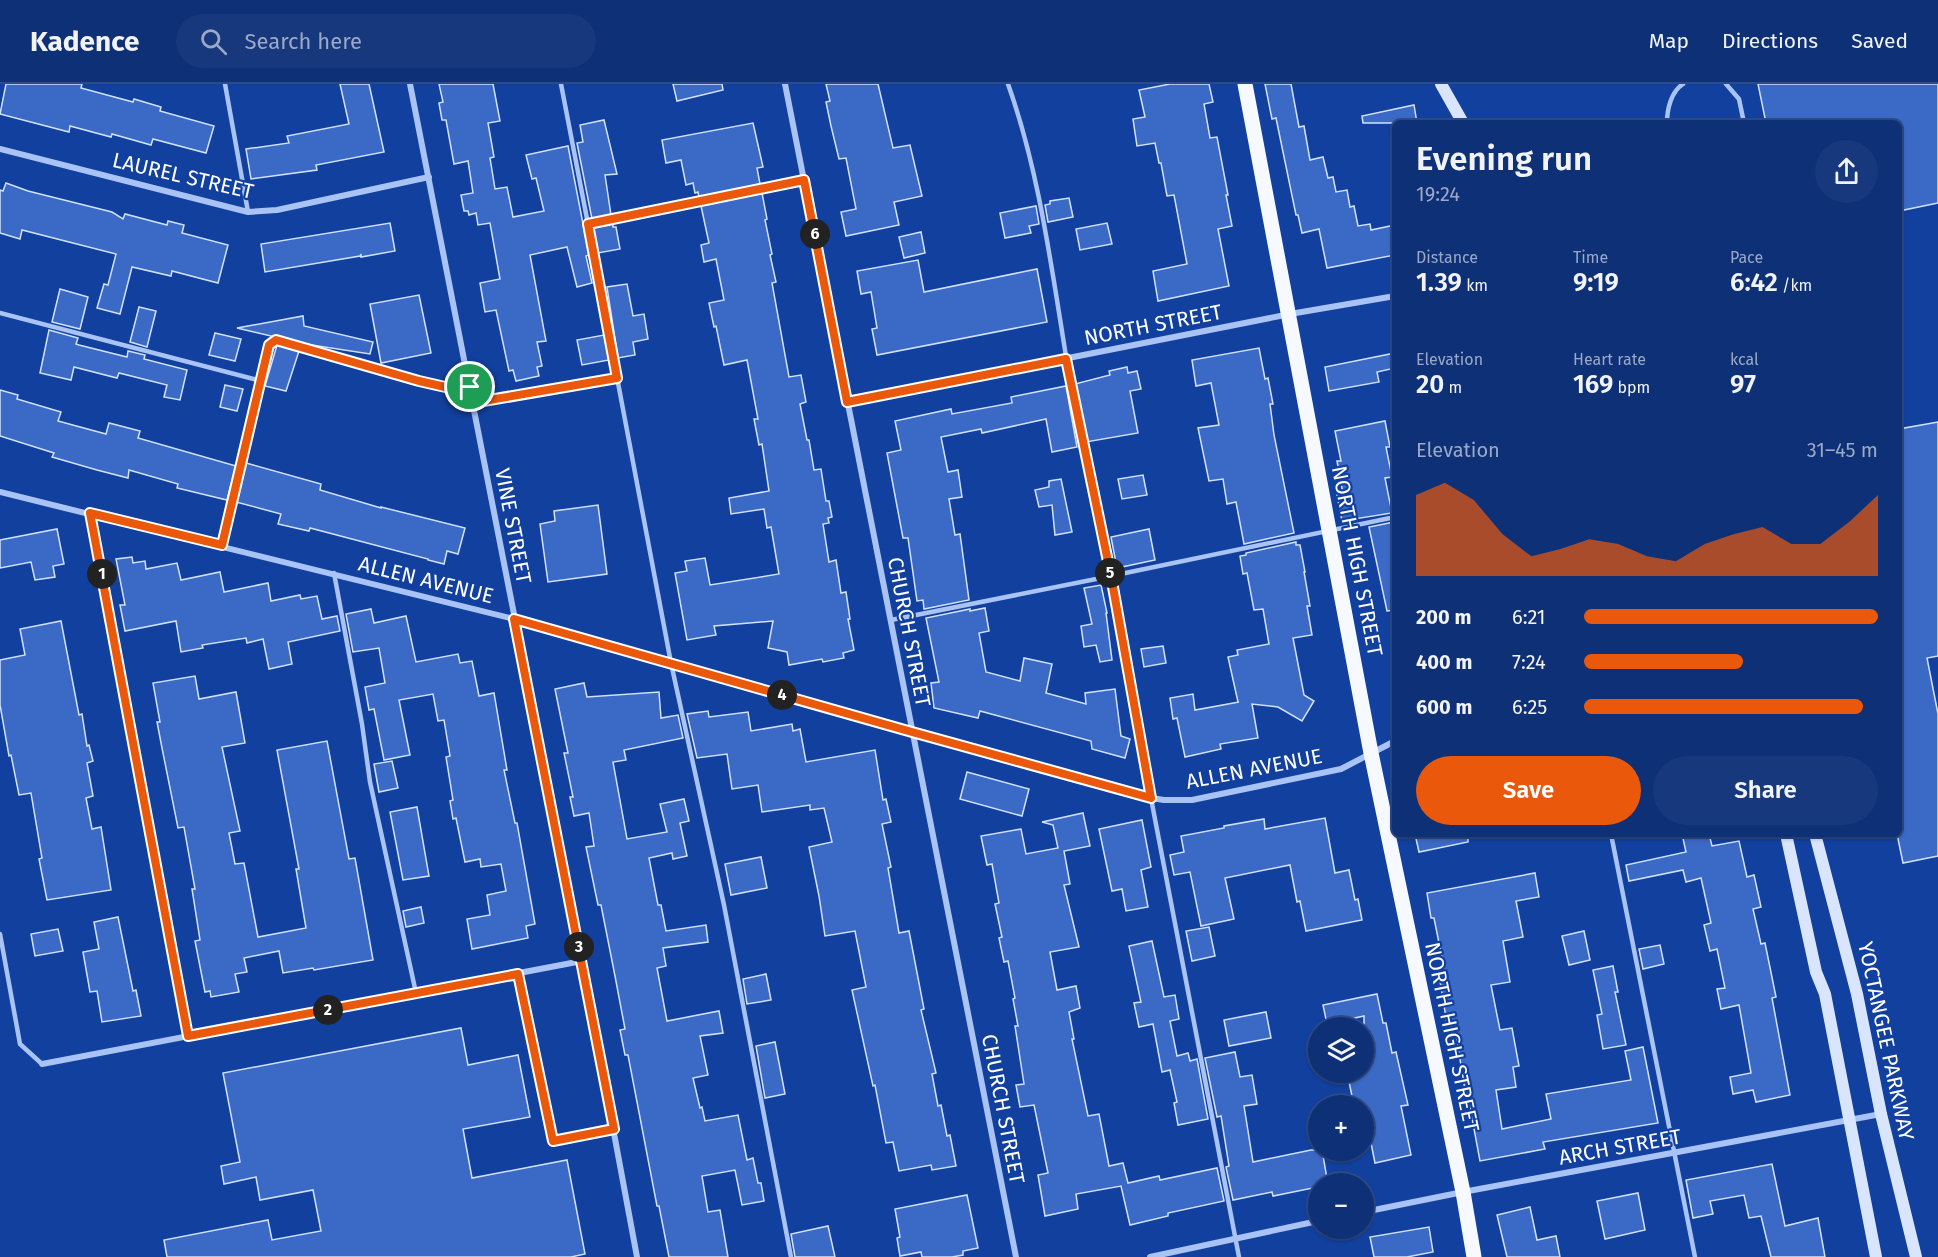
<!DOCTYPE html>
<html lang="en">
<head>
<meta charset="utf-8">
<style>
  body { margin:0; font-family:"Fira Sans",sans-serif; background:#17387c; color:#f1f3f6; height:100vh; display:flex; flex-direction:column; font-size:22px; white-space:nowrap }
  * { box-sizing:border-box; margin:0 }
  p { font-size:20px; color:#9ba9c6 }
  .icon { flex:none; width:33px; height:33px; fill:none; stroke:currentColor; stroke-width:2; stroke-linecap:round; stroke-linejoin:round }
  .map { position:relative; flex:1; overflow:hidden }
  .side { position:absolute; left:1392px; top:36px; width:510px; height:717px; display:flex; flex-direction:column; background:#0e3077; border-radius:9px; box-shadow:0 2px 4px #0004,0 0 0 2px #2e4b89 }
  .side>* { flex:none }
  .buttons { position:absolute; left:1308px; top:933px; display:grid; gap:12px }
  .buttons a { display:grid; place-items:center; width:66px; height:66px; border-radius:50%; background:#0e3077; box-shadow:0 2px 4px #0004,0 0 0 2px #2e4b89; font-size:30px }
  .pin { position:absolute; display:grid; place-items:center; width:51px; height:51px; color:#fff; margin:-26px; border:3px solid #fff; border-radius:50%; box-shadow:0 2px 6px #0007 }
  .km { position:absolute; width:30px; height:30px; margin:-15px; border-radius:50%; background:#222; color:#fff; font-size:16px; line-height:30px; text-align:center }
  .round { display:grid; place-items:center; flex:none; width:63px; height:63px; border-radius:32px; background:#17387c }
  .overview { display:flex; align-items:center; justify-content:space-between; height:102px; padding:0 24px }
  h1 { font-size:33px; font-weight:600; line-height:45px }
  .figures { display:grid; grid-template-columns:repeat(3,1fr); gap:9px; height:102px; padding:6px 24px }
  .figures div { display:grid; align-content:center }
  .figures b { font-size:26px; font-weight:600 }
  .figures small { font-size:16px; font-weight:400 }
  .figures p { font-size:16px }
  .chart { height:168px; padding:12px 24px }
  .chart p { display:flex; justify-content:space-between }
  .chart svg { width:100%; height:108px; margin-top:6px; fill:#ea580c; opacity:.7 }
  .cta { display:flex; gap:12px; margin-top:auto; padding:12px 24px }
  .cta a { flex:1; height:69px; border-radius:36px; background:#ea580c; color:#fff; font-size:24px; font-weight:600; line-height:69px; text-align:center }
  .cta a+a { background:#17387c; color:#f1f3f6 }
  ul { padding:0 24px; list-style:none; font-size:20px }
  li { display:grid; grid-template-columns:96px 72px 1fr; align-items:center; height:45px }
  li i { height:15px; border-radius:8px; background:#ea580c }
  header { display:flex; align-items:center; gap:36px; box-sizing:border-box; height:84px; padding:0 30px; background:#0e3077; border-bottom:2px solid #2e4b89 }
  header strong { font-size:28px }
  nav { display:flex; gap:33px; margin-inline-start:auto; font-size:21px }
  .search { width:420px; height:54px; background:#17387c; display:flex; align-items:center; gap:15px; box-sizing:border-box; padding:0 21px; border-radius:33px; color:#9ba9c6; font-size:22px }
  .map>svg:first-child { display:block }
</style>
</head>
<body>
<header>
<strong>Kadence</strong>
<div class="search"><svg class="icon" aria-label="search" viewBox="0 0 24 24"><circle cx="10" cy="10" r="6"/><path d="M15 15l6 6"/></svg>Search here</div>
<nav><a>Map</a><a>Directions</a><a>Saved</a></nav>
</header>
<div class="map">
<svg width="1938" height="1173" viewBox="0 0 1938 1173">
  <rect width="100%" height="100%" fill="#12409f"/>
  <g fill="#3b69c6" stroke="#d1e1fe" stroke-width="1.5">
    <polygon points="6,0 82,0 81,4 133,18 134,15 161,23 160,27 214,42 206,69 153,55 151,61 112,50 111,53 70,42 69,48 0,30"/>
    <polygon points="340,0 369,0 384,68 316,81 317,86 251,95 246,65 289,59 287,52 349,40"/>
    <polygon points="439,0 493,0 500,37 488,39 494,73 490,74 495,105 507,103 513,133 544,127 536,94 532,95 526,71 568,62 589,171 586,172 592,199 577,203 567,163 530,171 546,257 537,258 542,282 537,283 539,292 516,297 513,286 509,287 496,226 485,228 480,199 500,195 490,139 478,141 476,129 469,131 468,127 464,127 461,111 473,109 468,77 454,80 446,36 442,36 439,19 443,18"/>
    <polygon points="673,0 722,0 723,6 677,17"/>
    <polygon points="826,0 878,0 893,64 910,61 922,112 894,118 899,141 846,152 841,128 856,125 846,74 839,75 831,42 826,18 830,17"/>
    <polygon points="1170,0 1209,0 1213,18 1204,20 1210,54 1217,53 1228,111 1226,111 1232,142 1218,145 1229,202 1158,217 1153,187 1187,180 1174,111 1167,112 1161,79 1159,79 1155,59 1137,62 1133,35 1145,33 1139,6"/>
    <polygon points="1265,0 1291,0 1299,43 1304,42 1310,76 1323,73 1328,94 1333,93 1336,108 1347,106 1350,123 1354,122 1358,142 1370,140 1371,146 1395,141 1395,171 1327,184 1319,145 1302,149 1298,131 1296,131 1276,34 1272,35"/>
    <polygon points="1758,0 1938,0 1938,119 1899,127 1899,39 1766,39"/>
    <polygon points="1414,21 1417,39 1363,39 1362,32"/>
    <polygon points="604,36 617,90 605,91 611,131 592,135 577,59 583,58 580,41"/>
    <polygon points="753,39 763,83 757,84 760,100 699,113 698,108 695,109 693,99 686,101 681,76 666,79 662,56"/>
    <polygon points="6,99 28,107 112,128 123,135 125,130 167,141 168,137 184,141 182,149 228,161 218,199 172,187 171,192 132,183 120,230 97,224 104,200 108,201 116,170 22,146 20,155 0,149 0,106 3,107"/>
    <polygon points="762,109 767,135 765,136 772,170 770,171 776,198 772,199 789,293 801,291 806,318 800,320 807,356 809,356 814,386 821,385 826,417 829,417 832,433 828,434 829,439 823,440 829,478 836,476 841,509 846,508 850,535 848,535 854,566 843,569 844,574 823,578 822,575 789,581 787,568 768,564 773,537 714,542 716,551 687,556 675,489 687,487 685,477 705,474 710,501 779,490 771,443 767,444 764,425 731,430 729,414 769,407 762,360 759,361 754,335 758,335 747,276 724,281 716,242 714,243 709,219 724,216 716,175 704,178 701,161 709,159 701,122"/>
    <polygon points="1069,114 1073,133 1048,138 1045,121 1050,120 1050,117"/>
    <polygon points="1036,122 1039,140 1029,142 1031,149 1005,154 1000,129"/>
    <polygon points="390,139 395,167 361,173 361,170 360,172 265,188 261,160"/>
    <polygon points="1107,139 1112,160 1080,166 1076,145"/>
    <polygon points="613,140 613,143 616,143 620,165 598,169 593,144"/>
    <polygon points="921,148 925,169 904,174 899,153"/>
    <polygon points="918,176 924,208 1037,185 1047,238 877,271 872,245 877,244 871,208 861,210 857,187"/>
    <polygon points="627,200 633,232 644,230 648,255 633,258 635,271 618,274 607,203"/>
    <polygon points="60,205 88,213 80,245 52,238"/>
    <polygon points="419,211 431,269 381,279 370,220"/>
    <polygon points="139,223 156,227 147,263 130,258"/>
    <polygon points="303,232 304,242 373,258 370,270 305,260 237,244"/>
    <polygon points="49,246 78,254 76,260 79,261 127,273 128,267 145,271 144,275 187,286 180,316 164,313 167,301 119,289 117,294 74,283 71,296 40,289"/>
    <polygon points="215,249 241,255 235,277 209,271"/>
    <polygon points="604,251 609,276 582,281 577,256"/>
    <polygon points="277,261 299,267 286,307 265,302"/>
    <polygon points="1259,264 1265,295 1268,294 1273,320 1270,320 1274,351 1294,449 1244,460 1236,418 1227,420 1223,395 1209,397 1198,344 1219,341 1211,299 1196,302 1192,276"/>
    <polygon points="1395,269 1395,284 1377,288 1379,298 1329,307 1325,283"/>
    <polygon points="1127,283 1128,289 1137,287 1141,305 1130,307 1138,349 1086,358 1075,300 1110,291 1109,287"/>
    <polygon points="225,301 243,305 237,327 220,323"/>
    <polygon points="1066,302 1077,363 1052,368 1046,335 982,349 981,345 941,353 948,388 958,386 962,413 949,415 955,451 960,450 969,516 924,525 923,516 917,517 908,454 903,454 887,369 901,366 895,337 951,325 952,330 1012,319 1011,313"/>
    <polygon points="0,306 18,311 17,315 61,328 58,337 106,350 109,339 140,347 138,354 236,382 227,416 177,404 178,400 129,386 128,394 97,386 52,373 54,369 0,352"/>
    <polygon points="1385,337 1390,363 1386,363 1392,393 1385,394 1392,429 1342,437 1337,411 1343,410 1337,377 1341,377 1335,347"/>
    <polygon points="1938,338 1938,572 1927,574 1938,630 1938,772 1903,779 1897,750 1899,750 1899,345"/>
    <polygon points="246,379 321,400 320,406 381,424 381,423 465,444 458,470 447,467 444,480 428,476 428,475 310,444 309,447 278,440 281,430 236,418"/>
    <polygon points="1143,391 1147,411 1122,415 1118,395"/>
    <polygon points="1061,395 1072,448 1055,451 1052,421 1039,423 1035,406 1049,403 1049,397"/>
    <polygon points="598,421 607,490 548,498 540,440 555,437 554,427"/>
    <polygon points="1394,438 1395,526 1387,527 1369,443"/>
    <polygon points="57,445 64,480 53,482 55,493 35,496 31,478 0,484 0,456"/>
    <polygon points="1149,445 1155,476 1117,484 1111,453"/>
    <polygon points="1296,458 1296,461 1300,461 1305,488 1304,488 1310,522 1307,522 1312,551 1293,554 1304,611 1314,617 1302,637 1278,623 1252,620 1258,654 1220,660 1221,665 1185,673 1177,634 1173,635 1170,614 1193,610 1195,626 1239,618 1238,618 1228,573 1238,571 1237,566 1269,560 1263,525 1254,526 1247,489 1243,490 1240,472 1246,471 1246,469"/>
    <polygon points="132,473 133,479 145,477 146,485 177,479 181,496 220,488 224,508 268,499 271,517 300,511 301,515 317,512 322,535 337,532 340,547 288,558 292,580 269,585 263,555 247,559 246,554 202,561 203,564 181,568 176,537 125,547 120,521 125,521 116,475"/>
    <polygon points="1101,501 1107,529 1106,529 1112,576 1100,578 1096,561 1084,563 1081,542 1092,540 1084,504"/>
    <polygon points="985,524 989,547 979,549 986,588 1020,597 1024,574 1052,580 1046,609 1086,620 1085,609 1115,605 1121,652 1130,655 1125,674 1092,665 1091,657 980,627 978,634 934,624 931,599 939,598 926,534 970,525 970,527"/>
    <polygon points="371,525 374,539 406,532 416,578 458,570 460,579 472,577 479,612 494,609 507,686 504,686 515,739 517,739 535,840 526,842 528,854 472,865 467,835 490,831 487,811 506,807 501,780 481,783 480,775 465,778 456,734 453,735 450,717 453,716 446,673 450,672 444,636 438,637 433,610 399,616 410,671 384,676 374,625 369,626 365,603 385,599 379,564 353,568 346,530"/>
    <polygon points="61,537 79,631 82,630 87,662 89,661 93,677 87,679 93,712 86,714 92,745 101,743 111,806 47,816 39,775 42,774 31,709 19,711 11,671 9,672 0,621 0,576 25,571 20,545"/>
    <polygon points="1163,562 1166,579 1144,583 1141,565"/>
    <polygon points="195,592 199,615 236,608 245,659 222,663 240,747 229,749 235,780 244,779 258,853 306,844 296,785 299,785 277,666 327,657 349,775 355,774 373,876 314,886 313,884 283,889 279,867 244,874 247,888 235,890 239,908 211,913 210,907 205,908 195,857 200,856 192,805 195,805 184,743 178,744 162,664 157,638 160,638 153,599"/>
    <polygon points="584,599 587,613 659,608 661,634 678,631 683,654 624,666 626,676 613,678 627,755 667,748 660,720 684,715 689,737 680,739 687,772 673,775 672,769 649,774 658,821 661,821 666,847 706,841 708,858 663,864 666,882 657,884 667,937 719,927 723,949 700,952 708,991 693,994 700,1024 702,1023 705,1037 738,1031 747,1076 753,1074 758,1099 761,1099 764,1117 742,1121 735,1086 702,1092 708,1128 720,1126 728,1173 669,1173 659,1122 657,1122 628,971 625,971 620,946 625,945 615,892 601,821 598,821 586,763 594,762 589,729 574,732 570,713 573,713 564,669 568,669 555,605"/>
    <polygon points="708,627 709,633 748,628 751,647 792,640 793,647 800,645 806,678 875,666 883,716 886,715 891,738 882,740 891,783 888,784 899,849 909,847 924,925 921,926 936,989 932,990 938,1022 941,1021 947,1052 950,1051 956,1082 932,1086 931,1081 899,1087 893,1058 886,1059 875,1001 873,1002 852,906 866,903 855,847 825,852 819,812 809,763 832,758 824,724 810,726 810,721 762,728 758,701 732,705 727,670 697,674 687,630"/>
    <polygon points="392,677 398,704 379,708 374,680"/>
    <polygon points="967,688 1029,705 1022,732 960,715"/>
    <polygon points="417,723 429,792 403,796 390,728"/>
    <polygon points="1083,729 1090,762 1064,767 1070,800 1064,801 1079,863 1050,868 1057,906 1076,902 1080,924 1069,928 1074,955 1072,955 1088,1032 1099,1030 1109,1082 1123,1079 1128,1099 1159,1092 1160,1096 1217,1084 1224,1117 1168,1129 1168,1132 1130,1141 1121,1102 1076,1110 1078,1125 1045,1132 1038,1091 1048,1089 1034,1021 1020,1023 1016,1001 1024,1000 1015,942 1018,942 1013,915 1015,914 1008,877 1004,878 999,854 1002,853 995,820 999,819 992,780 987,781 981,752 1021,745 1026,770 1058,764 1053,741 1042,738"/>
    <polygon points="1325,734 1335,789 1349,786 1355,816 1358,815 1362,836 1306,847 1300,817 1297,818 1290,781 1225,794 1234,835 1201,842 1190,788 1174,791 1170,771 1184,768 1181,752 1224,744 1224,742 1264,735 1265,745"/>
    <polygon points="1142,736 1151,783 1141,786 1148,823 1126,827 1122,805 1112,807 1099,745"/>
    <polygon points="1415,750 1468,750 1468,758 1419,768"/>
    <polygon points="1682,750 1709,750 1712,762 1739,757 1747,793 1754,791 1761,823 1753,825 1761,860 1765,859 1776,913 1772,914 1790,1011 1756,1018 1753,1006 1733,1010 1730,993 1751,989 1739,921 1721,925 1717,905 1725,904 1717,865 1710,867 1704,841 1711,839 1701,794 1686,798 1683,786 1629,797 1626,781 1686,768"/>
    <polygon points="761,773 767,804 731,811 725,780"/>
    <polygon points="1535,789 1539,813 1516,817 1523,853 1503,857 1510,898 1491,901 1500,946 1512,944 1519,982 1513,983 1516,1003 1496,1006 1502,1045 1551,1035 1546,1010 1631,996 1625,967 1643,963 1658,1039 1543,1058 1545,1065 1480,1077 1469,1018 1467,1018 1456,951 1449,952 1438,885 1444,884 1434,834 1431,834 1427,809"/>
    <polygon points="421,823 424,839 406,843 403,827"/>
    <polygon points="118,833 133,907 136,906 141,932 102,938 97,907 90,908 83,868 99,865 94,838"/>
    <polygon points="1209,843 1215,872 1192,877 1186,847"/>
    <polygon points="58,845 63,867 35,872 31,850"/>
    <polygon points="1584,847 1590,876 1569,881 1562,852"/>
    <polygon points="1152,857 1164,913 1175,911 1179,935 1170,937 1177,972 1188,969 1190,977 1197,975 1208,1035 1178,1041 1174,1019 1177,1018 1170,986 1162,988 1153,940 1139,943 1134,919 1141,918 1129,862"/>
    <polygon points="1660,861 1664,880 1643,885 1639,865"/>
    <polygon points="1613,882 1618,908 1615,908 1626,961 1603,965 1597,931 1602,930 1593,886"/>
    <polygon points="766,890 771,916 747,920 743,895"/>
    <polygon points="1377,910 1383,939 1386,939 1392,969 1396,968 1408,1021 1401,1022 1411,1071 1375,1079 1370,1054 1366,1055 1364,1043 1364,1022 1354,1022 1347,988 1364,988 1364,932 1327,940 1323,921"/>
    <polygon points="1266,928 1271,954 1229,962 1224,936"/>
    <polygon points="461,944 468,981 518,971 530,1033 463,1045 472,1094 567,1076 585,1170 571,1173 167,1173 164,1156 268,1136 272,1156 321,1147 313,1106 260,1116 256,1093 224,1100 221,1082 240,1078 223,989"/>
    <polygon points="775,958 785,1010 765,1014 756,962"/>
    <polygon points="1235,968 1240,993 1252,991 1257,1020 1244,1022 1253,1078 1311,1066 1322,1066 1328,1100 1318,1100 1318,1103 1273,1112 1272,1108 1233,1116 1226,1083 1229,1082 1221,1032 1217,1033 1205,974"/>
    <polygon points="1772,1080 1785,1142 1818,1134 1825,1173 1771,1173 1761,1132 1749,1134 1744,1111 1710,1117 1713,1130 1693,1134 1686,1096"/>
    <polygon points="1638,1109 1645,1146 1605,1155 1597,1117"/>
    <polygon points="967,1111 978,1164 963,1167 963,1171 952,1173 922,1173 921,1168 900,1172 897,1154 900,1153 895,1125"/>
    <polygon points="1530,1123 1537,1156 1556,1152 1560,1173 1507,1173 1497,1131"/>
    <polygon points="828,1142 835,1173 795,1173 791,1150"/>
    <polygon points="1429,1143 1433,1168 1407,1173 1374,1173 1370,1153"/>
  </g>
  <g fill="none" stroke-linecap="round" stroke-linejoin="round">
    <g stroke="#a9c3f5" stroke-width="4.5">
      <polyline points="225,0 248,128"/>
      <polyline points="561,0 588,140"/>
      <polyline points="1726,0 1739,15 1744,39"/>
      <path d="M1667,39C1667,25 1671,8 1683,0"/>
      <polyline points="0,229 261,297 221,461"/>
      <polyline points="261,297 269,261 276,256 419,297 455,305 470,303"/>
      <polyline points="473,319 617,293"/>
      <polyline points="334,489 362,640 370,698 416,909"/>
      <path d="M891,536L1111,492C1096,419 1077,346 1066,272C1051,181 1039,87 1008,0"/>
      <polyline points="1611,750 1695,1173"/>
      <polyline points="0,850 20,960 42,980"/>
      <polyline points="518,889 553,1057 613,1045"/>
      <polyline points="791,1173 724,821 671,579 588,140 804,96"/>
      <polyline points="1239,1173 1145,683 1111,492 1395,433"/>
    </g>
    <g stroke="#a9c3f5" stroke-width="6">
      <polyline points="410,0 582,877 637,1173"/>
      <polyline points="785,0 1016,1173"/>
      <polyline points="0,65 248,128 277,126 429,93"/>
      <polyline points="847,318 1290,230 1395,212"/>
      <polyline points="0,408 514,535 912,648 1151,714 1164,716 1192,716 1341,685 1395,657"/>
      <polyline points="90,429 188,952"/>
      <polyline points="42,980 582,877"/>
      <polyline points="1364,1128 1463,1108 1881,1030"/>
      <polyline points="1150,1173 1318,1137"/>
    </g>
    <g stroke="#d9e5fd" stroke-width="12">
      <polyline points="1441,0 1463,39"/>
      <polyline points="1786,750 1816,888 1825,910 1876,1173"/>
      <polyline points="1815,750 1857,910 1881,1030 1916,1173"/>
    </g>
    <polyline stroke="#f6f9ff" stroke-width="15" points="1245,0 1371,669 1463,1108 1474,1173"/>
  </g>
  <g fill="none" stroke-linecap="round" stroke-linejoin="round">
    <defs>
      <polygon id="route" points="804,96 847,318 1066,275 1111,492 1151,714 912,648 514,535 614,1045 553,1057 518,890 188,952 90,429 222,461 269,261 276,256 419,297 454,305 470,303 472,319 617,294 588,140"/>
    </defs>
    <use href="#route" stroke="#fff" stroke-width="12"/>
    <use href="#route" stroke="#ea580c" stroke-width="8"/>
  </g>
  <g text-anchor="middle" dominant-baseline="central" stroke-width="4.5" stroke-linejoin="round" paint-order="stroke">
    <g font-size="21" fill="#fff" stroke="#12409f">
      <text transform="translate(183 92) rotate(13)">LAUREL STREET</text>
      <text transform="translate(1153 241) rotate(-11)">NORTH STREET</text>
      <text transform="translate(513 442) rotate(79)">VINE STREET</text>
      <text transform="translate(1357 477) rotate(79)">NORTH HIGH STREET</text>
      <text transform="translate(426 496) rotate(14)">ALLEN AVENUE</text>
      <text transform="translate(909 548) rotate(79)">CHURCH STREET</text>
      <text transform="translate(1254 685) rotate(-11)">ALLEN AVENUE</text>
      <text transform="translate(1452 953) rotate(78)">NORTH HIGH STREET</text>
      <text transform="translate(1886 957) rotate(78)">YOCTANGEE PARKWAY</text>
      <text transform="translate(1003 1025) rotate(79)">CHURCH STREET</text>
      <text transform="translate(1620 1063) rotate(-10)">ARCH STREET</text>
    </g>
  </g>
</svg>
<div class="buttons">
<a><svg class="icon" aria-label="layers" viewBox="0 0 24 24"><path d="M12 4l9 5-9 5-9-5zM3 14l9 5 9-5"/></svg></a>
<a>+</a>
<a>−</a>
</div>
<div class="pin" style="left:470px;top:303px;background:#1e9e55"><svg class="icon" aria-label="arrive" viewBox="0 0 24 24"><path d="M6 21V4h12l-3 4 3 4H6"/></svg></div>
<b class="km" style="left:102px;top:490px">1</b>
<b class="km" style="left:328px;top:926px">2</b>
<b class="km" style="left:579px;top:863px">3</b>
<b class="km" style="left:782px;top:611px">4</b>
<b class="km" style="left:1110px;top:489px">5</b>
<b class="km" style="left:815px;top:150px">6</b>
<section class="side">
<div class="overview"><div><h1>Evening run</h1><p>19:24</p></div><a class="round"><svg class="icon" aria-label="share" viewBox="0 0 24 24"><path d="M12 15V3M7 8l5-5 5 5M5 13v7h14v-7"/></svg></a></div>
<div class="figures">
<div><p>Distance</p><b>1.39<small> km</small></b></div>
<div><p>Time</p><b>9:19</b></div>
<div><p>Pace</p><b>6:42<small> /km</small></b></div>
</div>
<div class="figures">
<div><p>Elevation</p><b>20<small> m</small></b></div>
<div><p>Heart rate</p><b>169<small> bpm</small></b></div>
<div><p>kcal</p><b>97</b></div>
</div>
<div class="chart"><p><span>Elevation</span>31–45 m</p>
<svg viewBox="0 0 160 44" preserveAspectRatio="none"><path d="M0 44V11L10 6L20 13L30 27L40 36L50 33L60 29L70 31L80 36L90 38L100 31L110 27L120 24L130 31L140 31L150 22L160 11V44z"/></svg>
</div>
<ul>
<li><b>200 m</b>6:21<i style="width:100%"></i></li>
<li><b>400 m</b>7:24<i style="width:54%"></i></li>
<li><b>600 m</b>6:25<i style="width:95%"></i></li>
</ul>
<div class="cta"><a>Save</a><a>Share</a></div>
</section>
</div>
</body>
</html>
